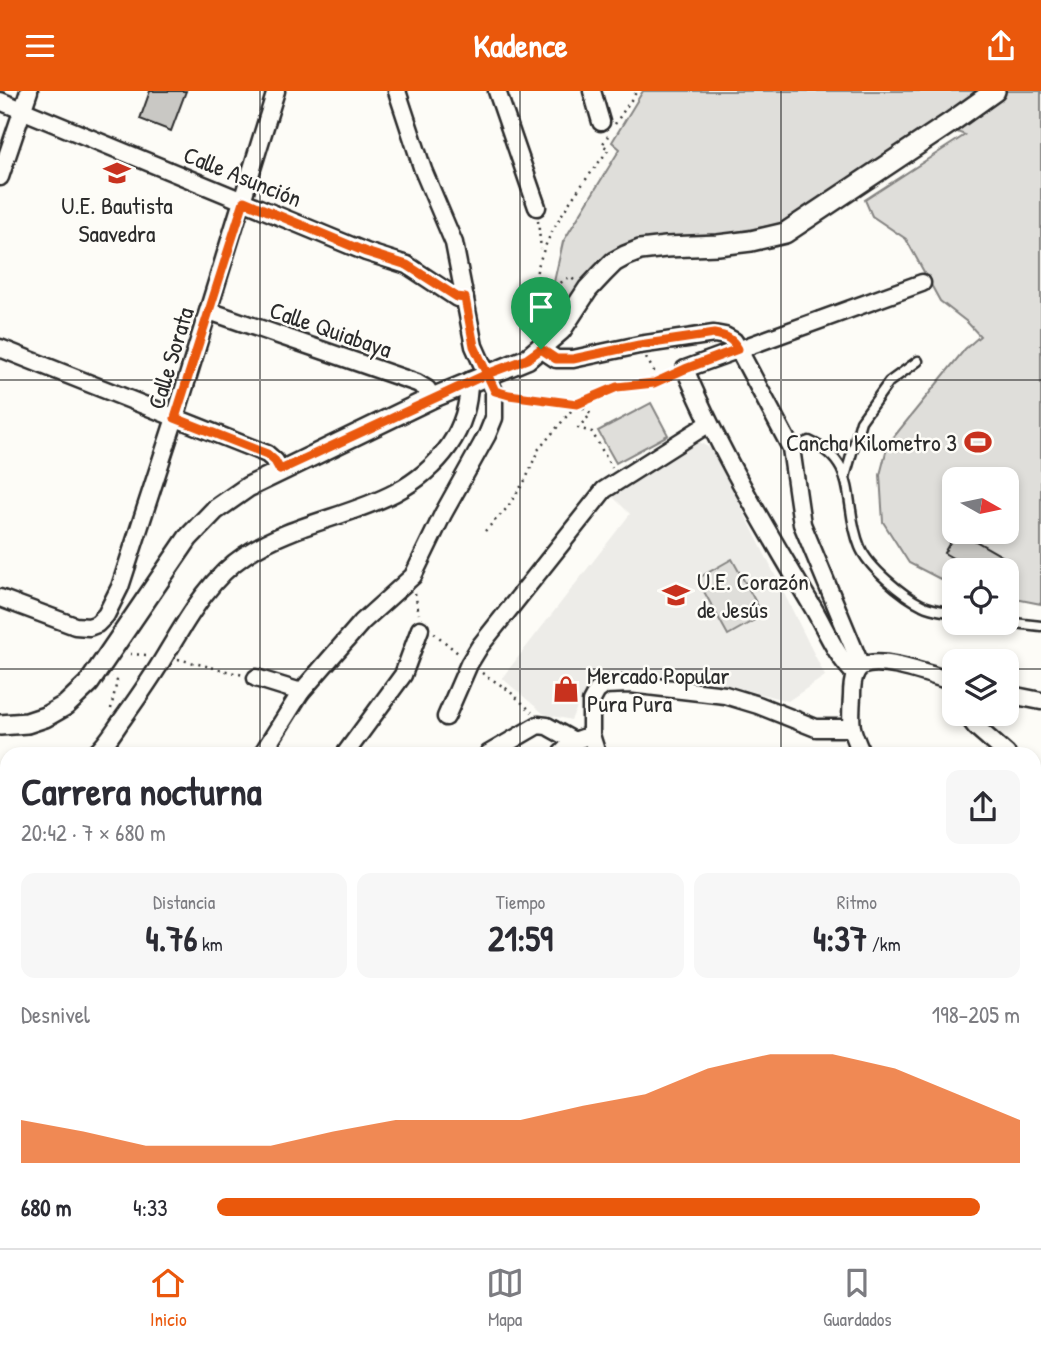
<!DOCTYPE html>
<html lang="es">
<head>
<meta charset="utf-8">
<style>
  body { margin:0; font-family:"Patrick Hand",sans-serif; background:#f7f7f7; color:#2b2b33; height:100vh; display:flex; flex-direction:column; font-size:26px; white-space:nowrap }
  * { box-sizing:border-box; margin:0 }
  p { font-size:23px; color:#7c7c81 }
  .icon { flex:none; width:38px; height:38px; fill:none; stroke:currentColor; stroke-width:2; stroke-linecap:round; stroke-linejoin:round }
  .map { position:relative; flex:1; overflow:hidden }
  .side { position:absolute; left:0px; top:656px; width:1041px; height:502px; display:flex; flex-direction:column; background:#fff; border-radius:21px 21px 0 0; box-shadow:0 4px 10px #0003 }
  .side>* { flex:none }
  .needle { width:46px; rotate:99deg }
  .buttons { position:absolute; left:942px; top:376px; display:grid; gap:14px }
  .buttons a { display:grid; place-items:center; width:77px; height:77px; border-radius:14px; background:#fff; box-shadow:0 4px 10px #0003; font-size:35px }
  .pin { position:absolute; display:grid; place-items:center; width:60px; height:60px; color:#fff; margin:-72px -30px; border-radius:50% 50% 50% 0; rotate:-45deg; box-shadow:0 0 7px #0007 }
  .pin .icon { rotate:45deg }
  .round { display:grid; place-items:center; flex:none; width:74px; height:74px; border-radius:14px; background:#f7f7f7 }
  .overview { display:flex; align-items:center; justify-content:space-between; height:119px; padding:0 21px }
  h1 { font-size:38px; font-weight:700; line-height:52px }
  .stats { display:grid; grid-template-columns:repeat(3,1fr); gap:10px; height:119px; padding:7px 21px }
  .stats div { display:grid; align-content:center; border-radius:14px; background:#f7f7f7; text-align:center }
  .stats b { font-size:35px; font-weight:700 }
  .stats small { font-size:19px; font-weight:400 }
  .stats p { font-size:19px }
  .chart { height:196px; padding:14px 21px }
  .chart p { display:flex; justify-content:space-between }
  .chart svg { width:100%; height:126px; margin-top:7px; fill:#ea580c; opacity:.7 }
  ul { padding:0 21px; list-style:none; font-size:23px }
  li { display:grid; grid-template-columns:112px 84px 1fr; align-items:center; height:52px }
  li i { height:18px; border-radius:9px; background:#ea580c }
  header { display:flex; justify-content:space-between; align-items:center; height:91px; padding:0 21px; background:#ea580c; color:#fff; font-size:32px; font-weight:700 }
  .tabs { display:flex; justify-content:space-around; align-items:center; height:98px; border-top:2px solid #e1e1e2; background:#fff; font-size:19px; color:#7c7c81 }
  .tabs a { display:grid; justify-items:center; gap:4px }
  .tabs .current { color:#ea580c }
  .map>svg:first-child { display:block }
</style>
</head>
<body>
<header><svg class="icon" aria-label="menu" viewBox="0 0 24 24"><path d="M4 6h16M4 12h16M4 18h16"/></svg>Kadence<svg class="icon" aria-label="share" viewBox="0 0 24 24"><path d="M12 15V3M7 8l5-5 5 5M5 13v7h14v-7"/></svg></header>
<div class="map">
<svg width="1041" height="1157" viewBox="0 0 1041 1157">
  <rect width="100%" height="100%" fill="#fdfcf7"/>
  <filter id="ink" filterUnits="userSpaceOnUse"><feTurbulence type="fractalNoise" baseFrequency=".0143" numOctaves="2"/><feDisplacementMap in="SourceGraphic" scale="14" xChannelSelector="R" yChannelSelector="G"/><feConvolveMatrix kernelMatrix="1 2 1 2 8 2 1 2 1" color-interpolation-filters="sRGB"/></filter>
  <g filter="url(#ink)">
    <polygon fill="#edece8" points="697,350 713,359 825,585 788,610 728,594 599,584 589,591 571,629 544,623 502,587 630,423 610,403"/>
    <g fill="#dfdeda" stroke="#858482" stroke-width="2" fill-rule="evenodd">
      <path d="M643,0H1041V513L1006,506V480H954V495L909,472L883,431L880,384L888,353L965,258L980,245L967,231L940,210L906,148L872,125L865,109L965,44L937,33L840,99L779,133L715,145L650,150L624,154L602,168L546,236L545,228L557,216L559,203L551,204L563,151L620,58L612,51ZM954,388H1006V441H954Z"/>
      <polygon points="651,312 668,344 616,372 598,340"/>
      <polygon points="732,468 763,524 728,544 697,488"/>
    </g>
    <g fill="#c9c8c4" stroke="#2b2b2b" stroke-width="2">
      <polygon points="150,0 186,0 171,40 140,28"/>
      <polygon points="956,441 960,441 1005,467 998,480 975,480 944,462"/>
    </g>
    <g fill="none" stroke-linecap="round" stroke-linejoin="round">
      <defs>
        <g id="service">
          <path d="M791,357L809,350C861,373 842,413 860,456C868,476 903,505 922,514C931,519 944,520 954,522"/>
          <polyline points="845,386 861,330 889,291 918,270"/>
          <polyline points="1006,531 1041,535"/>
        </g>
        <g id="minor">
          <polyline points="497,0 537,116"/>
          <polyline points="592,0 601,31"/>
          <polyline points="0,10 366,161 407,174 457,207 465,207"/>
          <polyline points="0,86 29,0"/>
          <polyline points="209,220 417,292 427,298 432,307"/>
          <polyline points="0,257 267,363 275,370 280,379"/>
          <polyline points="541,258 556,268 573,268 639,254 714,243 725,245 734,250 791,357 802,433 861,575"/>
          <polyline points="0,507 75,535 89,536 97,533 106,524 120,496 175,327 276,0"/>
          <path d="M855,583C835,564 826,538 812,515C766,438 720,361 685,278L922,192"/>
          <polyline points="256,587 301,601"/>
          <polyline points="1006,603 1041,610"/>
          <polyline points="966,623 976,636 1007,663"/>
          <polyline points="446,626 469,573 480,555 604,399 708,333"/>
          <path d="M95,663C107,653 115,638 124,626C139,605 153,585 166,563C188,527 209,488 245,464C312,419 399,426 449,355C462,336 469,314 469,290"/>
          <polyline points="262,663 301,601 362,531 413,485 443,423 487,344 494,327 494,300 474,255 454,152 423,79 397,0"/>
          <polyline points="345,663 403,584 420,538"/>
          <polyline points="488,663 538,634 547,635 574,650 591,644"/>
          <polyline points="561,663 574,650"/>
          <polyline points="597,663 591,644 591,611 597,600 605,594 630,593 725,604 758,614 816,637 850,637"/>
          <path d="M862,663C850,637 850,634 852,605C852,595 853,580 862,575C883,565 932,585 954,591"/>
          <polyline points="1034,688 1041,694"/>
          <polyline points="0,701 7,701"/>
          <polyline points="0,731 7,732"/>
          <polyline points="1034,831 1041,838"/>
          <polyline points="0,860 7,842"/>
          <polyline points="1034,969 1041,972"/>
          <polyline points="0,975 7,978"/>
          <polyline points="0,1014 7,1005"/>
          <polyline points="1034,1063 1041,1067"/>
          <polyline points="0,1081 7,1076"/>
          <polyline points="1034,1100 1041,1105"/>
          <polyline points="1034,1126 1041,1130"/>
          <polyline points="548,1152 551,1157"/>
          <polyline points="597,1152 599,1157"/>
          <polyline points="739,1152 741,1157"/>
          <polyline points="852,1152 860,1157"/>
          <polyline points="15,1157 21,1152"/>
          <polyline points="58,1157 67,1152"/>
        </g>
        <g id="tertiary">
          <polyline points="0,634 27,632 45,626 66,614 89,592 188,447 215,419 248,396 432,307 527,268 561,239 588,198 603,182 614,171 625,165 640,159 666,156 718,154 751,150 785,142 950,32 995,0"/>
          <polyline points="409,1157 410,1152"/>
        </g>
        <polyline id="secondary" points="524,1157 528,1152"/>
      </defs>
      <use href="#service" stroke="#2b2b2b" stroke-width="13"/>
      <use href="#minor" stroke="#2b2b2b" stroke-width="21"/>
      <use href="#tertiary" stroke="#2b2b2b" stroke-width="24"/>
      <use href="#secondary" stroke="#2b2b2b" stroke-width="28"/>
      <g stroke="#2b2b2b" stroke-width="2.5" stroke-dasharray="2 5" stroke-linecap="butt">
        <polyline points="615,33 637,0"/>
        <polyline points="538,130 541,158"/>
        <path d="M574,189L570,186L539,205L533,203C538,146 576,102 609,58L602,54L608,45"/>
        <polyline points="646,267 659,288"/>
        <polyline points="508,304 577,313 591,323 578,337 592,341 612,377"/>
        <polyline points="485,440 507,417 526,388 538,359 577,313 617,296 654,292 671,283"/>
        <polyline points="415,502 419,523"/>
        <polyline points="434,542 458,562"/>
        <polyline points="130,563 147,564"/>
        <polyline points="178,568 243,584"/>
        <polyline points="482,582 507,598 532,621"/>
        <polyline points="111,618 117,590 112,586"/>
        <polyline points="369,1152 371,1157"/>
      </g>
      <use href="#service" stroke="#fdfcf7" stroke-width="8"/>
      <use href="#minor" stroke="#fdfcf7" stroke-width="16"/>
      <use href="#tertiary" stroke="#fdfcf7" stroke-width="19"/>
      <use href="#secondary" stroke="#fdfcf7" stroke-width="23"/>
    </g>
  </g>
  <g fill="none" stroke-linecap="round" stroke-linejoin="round" filter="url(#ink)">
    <defs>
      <path id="route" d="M541,258L527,268L487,283L474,255L465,207L457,206L407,174L366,161L244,110L175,327L267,363L275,370L280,379L487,283L495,300L509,304L577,313L617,296L654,292L685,278L738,258C732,247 726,245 714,243L639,254L573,268H556L541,258"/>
    </defs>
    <use href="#route" stroke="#fff" stroke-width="14"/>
    <use href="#route" stroke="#ea580c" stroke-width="9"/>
  </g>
  <path fill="none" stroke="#2b2b2b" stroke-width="2" stroke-opacity="0.55" d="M260,0V663M520,0V663M781,0V663M0,289H1041M0,578H954M1006,578H1041M0,868H7M1034,868H1041M260,1152V1157M520,1152V1157M781,1152V1157"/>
  <defs>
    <symbol id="school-bare" viewBox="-9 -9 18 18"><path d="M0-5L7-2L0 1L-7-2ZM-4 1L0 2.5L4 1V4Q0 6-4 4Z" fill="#c8321e" stroke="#fdfcf7" stroke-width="2.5" paint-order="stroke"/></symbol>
    <symbol id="stadium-bare" viewBox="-9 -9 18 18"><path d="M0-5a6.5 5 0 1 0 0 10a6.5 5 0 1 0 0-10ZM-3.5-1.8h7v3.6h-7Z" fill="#c8321e" stroke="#fdfcf7" stroke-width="2.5" paint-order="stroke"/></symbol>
    <symbol id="shop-bare" viewBox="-9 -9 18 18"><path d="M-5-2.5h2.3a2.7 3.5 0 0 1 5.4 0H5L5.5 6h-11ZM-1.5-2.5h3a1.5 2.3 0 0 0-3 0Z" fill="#c8321e" stroke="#fdfcf7" stroke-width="2.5" paint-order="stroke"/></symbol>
  </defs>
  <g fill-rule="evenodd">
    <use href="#school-bare" x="98" y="63" width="38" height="38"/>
    <use href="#stadium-bare" x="959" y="332" width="38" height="38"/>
    <use href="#school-bare" x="657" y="485" width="38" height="38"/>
    <use href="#shop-bare" x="547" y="579" width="38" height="38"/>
  </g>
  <g text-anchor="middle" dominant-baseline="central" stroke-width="5" stroke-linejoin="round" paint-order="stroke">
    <g font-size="24" fill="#2b2b2b" stroke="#fdfcf7">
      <text transform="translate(243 85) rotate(22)">Calle Asunción</text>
      <text transform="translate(331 238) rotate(19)">Calle Quiabaya</text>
      <text transform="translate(170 267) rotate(-73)">Calle Sorata</text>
    </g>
    <g font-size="24" fill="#2b2b2b" stroke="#fdfcf7" text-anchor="start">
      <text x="117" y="114" text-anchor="middle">U.E. Bautista<tspan x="117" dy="28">Saavedra</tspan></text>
      <text x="957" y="351" text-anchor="end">Cancha Kilometro 3</text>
      <text x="697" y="490">U.E. Corazón<tspan x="697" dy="28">de Jesús</tspan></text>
      <text x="587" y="584">Mercado Popular<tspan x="587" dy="28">Pura Pura</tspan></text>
    </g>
  </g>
</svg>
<div class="buttons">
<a><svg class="needle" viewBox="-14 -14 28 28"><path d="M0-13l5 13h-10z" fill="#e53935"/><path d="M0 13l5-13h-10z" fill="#7c7c81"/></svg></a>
<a><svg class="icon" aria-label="locate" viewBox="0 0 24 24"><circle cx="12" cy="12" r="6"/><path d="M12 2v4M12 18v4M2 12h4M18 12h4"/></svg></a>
<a><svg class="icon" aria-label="layers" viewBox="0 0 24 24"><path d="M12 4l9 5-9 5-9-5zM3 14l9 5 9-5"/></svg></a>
</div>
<div class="pin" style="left:541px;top:258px;background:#1e9e55"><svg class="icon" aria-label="arrive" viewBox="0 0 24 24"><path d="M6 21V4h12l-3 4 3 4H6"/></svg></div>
<section class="side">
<div class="overview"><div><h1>Carrera nocturna</h1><p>20:42 · 7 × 680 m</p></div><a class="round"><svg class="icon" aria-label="share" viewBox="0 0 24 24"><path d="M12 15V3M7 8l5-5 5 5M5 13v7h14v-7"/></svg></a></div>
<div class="stats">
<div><p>Distancia</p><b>4.76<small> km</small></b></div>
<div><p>Tiempo</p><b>21:59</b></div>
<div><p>Ritmo</p><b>4:37<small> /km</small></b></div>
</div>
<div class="chart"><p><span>Desnivel</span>198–205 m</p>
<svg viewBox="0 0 160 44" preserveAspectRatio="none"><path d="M0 44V29L10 33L20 38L30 38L40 38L50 33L60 29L70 29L80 29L90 24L100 20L110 11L120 6L130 6L140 11L150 20L160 29V44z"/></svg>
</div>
<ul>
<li><b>680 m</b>4:33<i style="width:95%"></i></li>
</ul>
</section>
</div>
<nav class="tabs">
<a class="current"><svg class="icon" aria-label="home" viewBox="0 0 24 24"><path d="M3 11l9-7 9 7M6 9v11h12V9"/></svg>Inicio</a>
<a><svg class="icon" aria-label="map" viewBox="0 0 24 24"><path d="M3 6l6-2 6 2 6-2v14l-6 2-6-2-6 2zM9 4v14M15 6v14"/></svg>Mapa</a>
<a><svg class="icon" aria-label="saved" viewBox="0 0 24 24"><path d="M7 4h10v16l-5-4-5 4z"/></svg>Guardados</a>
</nav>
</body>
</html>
